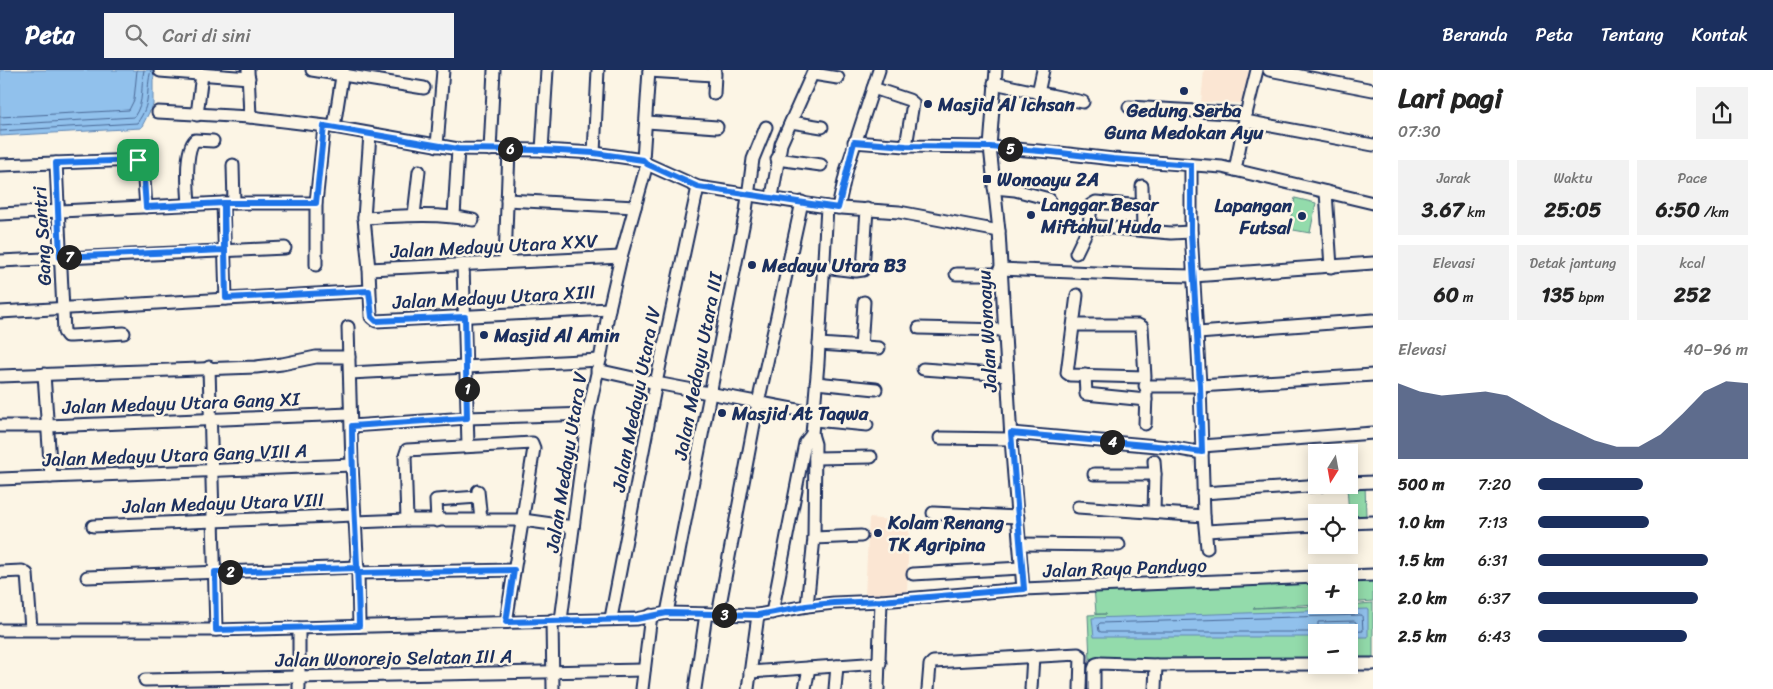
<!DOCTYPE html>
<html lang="id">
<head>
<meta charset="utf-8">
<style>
  body { margin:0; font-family:Sriracha,sans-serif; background:#f2f2f2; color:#222; height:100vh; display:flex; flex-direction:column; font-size:19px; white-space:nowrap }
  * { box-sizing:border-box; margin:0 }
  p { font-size:16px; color:#767676 }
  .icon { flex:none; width:28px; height:28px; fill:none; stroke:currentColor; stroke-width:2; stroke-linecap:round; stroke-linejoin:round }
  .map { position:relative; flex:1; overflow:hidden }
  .details { display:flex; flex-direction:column; background:#fff; width:400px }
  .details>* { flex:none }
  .needle { width:32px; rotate:191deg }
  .fabs { position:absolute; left:1308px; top:374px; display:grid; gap:10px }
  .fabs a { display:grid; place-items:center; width:50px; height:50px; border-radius:0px; background:#fff; box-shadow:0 2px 12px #0003; font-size:25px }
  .pin { position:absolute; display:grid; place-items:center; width:42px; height:42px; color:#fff; margin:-21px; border-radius:10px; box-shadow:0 2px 8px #0006 }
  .km { position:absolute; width:25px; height:25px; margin:-12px; border-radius:50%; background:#222; color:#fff; font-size:14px; line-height:25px; text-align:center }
  .round { display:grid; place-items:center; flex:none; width:52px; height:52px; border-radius:0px; background:#f2f2f2 }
  .overview { display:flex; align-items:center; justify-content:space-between; height:85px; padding:0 25px }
  h1 { font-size:28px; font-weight:700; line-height:38px }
  .metrics { display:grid; grid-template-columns:repeat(3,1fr); gap:8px; height:85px; padding:5px 25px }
  .metrics div { display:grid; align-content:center; border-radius:0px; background:#f2f2f2; text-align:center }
  .metrics b { font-size:21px; font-weight:700 }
  .metrics small { font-size:14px; font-weight:400 }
  .metrics p { font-size:14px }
  .chart { height:140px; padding:10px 25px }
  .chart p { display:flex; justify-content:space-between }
  .chart svg { width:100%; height:90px; margin-top:5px; fill:#1b2f5e; opacity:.7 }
  ul { padding:0 25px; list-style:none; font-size:16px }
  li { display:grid; grid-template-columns:80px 60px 1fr; align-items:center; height:38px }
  li i { height:12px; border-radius:6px; background:#1b2f5e }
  header { display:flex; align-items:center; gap:30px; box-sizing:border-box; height:70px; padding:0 25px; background:#1b2f5e; color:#fff }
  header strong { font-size:24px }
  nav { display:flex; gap:28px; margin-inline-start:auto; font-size:18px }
  .search { width:350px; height:45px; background:#f2f2f2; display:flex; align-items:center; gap:12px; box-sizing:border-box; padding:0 18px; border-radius:0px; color:#767676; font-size:19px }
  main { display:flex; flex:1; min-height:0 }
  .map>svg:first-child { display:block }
</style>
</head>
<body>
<header>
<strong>Peta</strong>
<div class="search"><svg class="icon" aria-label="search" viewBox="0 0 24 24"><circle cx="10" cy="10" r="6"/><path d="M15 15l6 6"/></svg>Cari di sini</div>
<nav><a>Beranda</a><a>Peta</a><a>Tentang</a><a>Kontak</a></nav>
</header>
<main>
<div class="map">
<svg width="1373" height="619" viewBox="0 0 1373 619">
  <rect width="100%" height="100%" fill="#fcf5e5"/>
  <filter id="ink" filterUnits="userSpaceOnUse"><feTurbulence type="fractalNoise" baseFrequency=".02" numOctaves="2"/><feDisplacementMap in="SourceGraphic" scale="10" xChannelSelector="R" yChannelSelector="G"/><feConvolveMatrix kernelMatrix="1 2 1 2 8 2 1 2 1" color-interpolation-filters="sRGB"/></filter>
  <g filter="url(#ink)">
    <g fill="#fbe6d3">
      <polygon points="1204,0 1251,0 1244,33 1201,32"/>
      <polygon points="869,448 891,450 896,456 909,457 907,525 865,525"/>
    </g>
    <g fill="#93dbab" stroke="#578584">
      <polygon points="1295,128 1316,133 1310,163 1288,159"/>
      <polygon points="1365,414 1366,446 1349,447 1347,415"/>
      <polygon points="1373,509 1373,531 1349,533 1349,510"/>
      <polygon points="1316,511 1316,534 1253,538 1349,535 1373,533 1373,590 1349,590 1349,562 1316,562 1316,590 1090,590 1088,545 1106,544 1096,544 1094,516"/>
    </g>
    <g fill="#91c1ec" stroke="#6287b3">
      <polygon points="0,0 156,0 153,10 153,35 141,58 0,66"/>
      <polygon points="1368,539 1368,567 1349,567 1349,562 1316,562 1316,567 1094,567 1092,548"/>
    </g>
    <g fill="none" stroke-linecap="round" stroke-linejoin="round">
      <g stroke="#4a6997" stroke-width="1">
        <polyline points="0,47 129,40 134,30 137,0"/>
        <path d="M0,55L134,47C145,31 140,18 144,0"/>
        <path d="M0,61L137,53C152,33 145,22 151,0"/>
        <polyline points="1317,562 1101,562 1099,561 1098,555 1100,553 1362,545 1363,561 1348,562"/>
        <polyline points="1326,562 1318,556 1318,552 1354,551 1356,552 1356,555 1345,557 1339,562"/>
      </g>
      <defs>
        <g id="minor">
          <polyline points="248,0 250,47"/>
          <polyline points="312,0 424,18"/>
          <polyline points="996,0 990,77 999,161 1011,369 1023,519"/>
          <polyline points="1269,0 1373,20"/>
          <polyline points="160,1 249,8"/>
          <polyline points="649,1 713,5 715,0"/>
          <polyline points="813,4 838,8"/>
          <polyline points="994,13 1083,32"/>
          <polyline points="873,18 909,30 913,33 906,76"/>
          <polyline points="1038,23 1043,0"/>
          <polyline points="714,24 715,4"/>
          <polyline points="1129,37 1246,44"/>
          <polyline points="158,42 250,47 334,57 458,79 542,80 594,83 643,90"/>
          <polyline points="197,45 202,4"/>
          <polyline points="1245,51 1373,75"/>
          <polyline points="647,52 717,57"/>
          <polyline points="791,52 822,57"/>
          <polyline points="334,57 343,0"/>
          <polyline points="370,64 364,148 369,199 371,247 376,251 609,239"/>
          <polyline points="854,72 906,76 990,77 1051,82 1113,89 1222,97 1373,133"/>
          <polyline points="437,76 443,0"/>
          <polyline points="490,80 494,0"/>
          <polyline points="542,80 547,0"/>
          <polyline points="594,83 598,0"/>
          <polyline points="777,89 821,95"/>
          <polyline points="643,90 647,94 698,117 827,137 899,142 999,161"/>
          <polyline points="643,90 649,0"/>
          <polyline points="56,93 64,262 67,266 71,266 124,263"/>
          <polyline points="0,95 137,90 142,92 143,96 146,137"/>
          <polyline points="233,95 234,133"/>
          <polyline points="1191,95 1191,162 1200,316 1204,446 1207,478"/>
          <polyline points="1235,100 1246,44 1257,0"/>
          <polyline points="1142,116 1143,160"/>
          <polyline points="994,118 1015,120 1049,129"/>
          <polyline points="1326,122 1331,197"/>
          <polyline points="772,127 781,74 814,0"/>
          <polyline points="507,130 635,137"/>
          <polyline points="223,133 226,229"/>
          <path d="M189,135C188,119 184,81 195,70L213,71"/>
          <polyline points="838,138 847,98 879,0"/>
          <polyline points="0,144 223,133 316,133"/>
          <polyline points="414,145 419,101"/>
          <polyline points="454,146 458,79"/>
          <path d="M364,148C401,146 437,143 473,150"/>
          <polyline points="1089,156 1171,163 1191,162"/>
          <polyline points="1076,183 1089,156 1091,135 1096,132 1143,136"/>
          <polyline points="0,191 285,178"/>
          <polyline points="505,192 509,79"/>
          <polyline points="463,194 468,376"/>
          <polyline points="316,195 316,133 324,57"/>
          <polyline points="823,197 856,201 863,200 867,139"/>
          <polyline points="369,199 621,187"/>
          <polyline points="1000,199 1145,205 1193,206 1373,193"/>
          <polyline points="956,204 1001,204"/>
          <polyline points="0,242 369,221"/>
          <polyline points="1074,255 1138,255 1142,257 1145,307 1070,305 1067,303 1077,225"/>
          <polyline points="348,257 352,395 358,503 359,556"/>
          <polyline points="919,258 1004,260"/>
          <polyline points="1198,263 1373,250"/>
          <polyline points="819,274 879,278"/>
          <polyline points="861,277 864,232"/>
          <polyline points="209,297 216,560"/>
          <polyline points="923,299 1007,305"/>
          <polyline points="597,300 656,313 814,343"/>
          <polyline points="350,303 600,290"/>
          <polyline points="44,304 51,407"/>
          <polyline points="1085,305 1086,324 1146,330"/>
          <polyline points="0,306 256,297 282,294 316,287 349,287"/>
          <polyline points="816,313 876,319"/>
          <polyline points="1145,316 1200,316 1373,305"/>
          <polyline points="814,350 867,355"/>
          <polyline points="1145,354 1146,323"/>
          <polyline points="0,356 47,356 350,344"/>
          <polyline points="352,356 467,348 588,344"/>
          <polyline points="1011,363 1168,377 1202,383"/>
          <polyline points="940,368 1011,369"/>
          <polyline points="1202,376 1373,363"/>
          <polyline points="815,388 871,387"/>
          <polyline points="1154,391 1155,404"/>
          <polyline points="1094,404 1155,404 1154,442"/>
          <polyline points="0,409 352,395"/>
          <polyline points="1349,413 1373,412"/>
          <polyline points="478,421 481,450"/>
          <polyline points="1203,423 1322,415"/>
          <polyline points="1078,437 1204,446"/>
          <polyline points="933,443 1018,447"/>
          <polyline points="407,450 405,386 407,380 532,373 534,378 506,552"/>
          <polyline points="437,451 436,430 478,427"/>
          <polyline points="355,452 407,450 523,450 573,457"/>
          <polyline points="1349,453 1373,452"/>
          <polyline points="93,456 354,445"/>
          <polyline points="1206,461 1316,455"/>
          <polyline points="814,468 861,466"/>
          <polyline points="1019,474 1119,475"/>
          <polyline points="0,502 22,501 27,504 31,559"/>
          <polyline points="358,503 514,500"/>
          <polyline points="913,504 1021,498"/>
          <polyline points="1349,506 1373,505"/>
          <polyline points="87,507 358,497"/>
          <polyline points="807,536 814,468 815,374 812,364 818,293 827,137"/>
          <polyline points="667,543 746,141 753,89 766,57"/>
          <polyline points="772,543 805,373 812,364"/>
          <polyline points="718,545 758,333 802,132"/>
          <polyline points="611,548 656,313 698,117"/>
          <polyline points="552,550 553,619"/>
          <polyline points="561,550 588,344 600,290 609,239 621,187 647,94"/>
          <polyline points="299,558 299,619"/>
          <polyline points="0,560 216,560 636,549 667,543 758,545 807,536 834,533 881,531 1023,519 1316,507"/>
          <polyline points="1349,594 1373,594"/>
          <polyline points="750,602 880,593"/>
          <polyline points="145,610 644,600"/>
          <polyline points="642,619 651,545"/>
          <polyline points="695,619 706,544"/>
          <polyline points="748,619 758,545"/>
          <polyline points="805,619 809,598"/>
          <polyline points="835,619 837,596"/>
          <polyline points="878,619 881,531"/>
          <polyline points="928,619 930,595 933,592 1078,584 1081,586 1080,619"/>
          <polyline points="1031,619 1033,586"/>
          <polyline points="1094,619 1094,599 1096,594 1100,593 1156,595 1316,594"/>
          <polyline points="1155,619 1156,595"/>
        </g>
      </defs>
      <use href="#minor" stroke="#1b2f5e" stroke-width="15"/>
      <use href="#minor" stroke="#fcf5e5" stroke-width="11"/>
    </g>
  </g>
  <g fill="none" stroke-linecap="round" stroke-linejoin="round" filter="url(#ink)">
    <defs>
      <path id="route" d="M138,90L142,92L143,96L146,137L224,133L226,228L369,221L372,247L376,251L465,247L467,348L352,356C352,423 358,489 359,556L216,560L215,502L358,498V503L514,500L506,552L636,549L667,543L758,545L806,536L834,533L881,531L1024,519L1011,363L1168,377L1202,382L1200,316L1191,162V95L1113,89L1052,82L990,77L906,76L854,72L838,138L698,117L647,94L643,90L594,83L542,80L458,79L324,56L316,133H224V180L60,187L56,93L138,90"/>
    </defs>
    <use href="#route" stroke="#fff" stroke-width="10"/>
    <use href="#route" stroke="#1a73e8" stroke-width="6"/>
  </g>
  <g fill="#1b2f5e" stroke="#fcf5e5" stroke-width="2">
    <circle cx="1184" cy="21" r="5"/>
    <circle cx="928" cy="34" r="5"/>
    <rect x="982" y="104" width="10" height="10" rx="2.5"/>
    <circle cx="1031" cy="145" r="5"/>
    <circle cx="1302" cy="146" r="5"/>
    <circle cx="752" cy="195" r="5"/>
    <circle cx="484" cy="265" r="5"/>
    <circle cx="722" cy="343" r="5"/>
    <circle cx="878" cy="463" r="5"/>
  </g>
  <g text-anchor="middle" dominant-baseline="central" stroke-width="5" stroke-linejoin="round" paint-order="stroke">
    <g font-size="19" font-weight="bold" fill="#1b2f5e" stroke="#fcf5e5" text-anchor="start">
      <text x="938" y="34">Masjid Al Ichsan</text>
      <text x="1184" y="40" text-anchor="middle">Gedung Serba<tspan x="1184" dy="22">Guna Medokan Ayu</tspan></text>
      <text x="997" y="109">Wonoayu 2A</text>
      <text x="1041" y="134">Langgar Besar<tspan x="1041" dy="22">Miftahul Huda</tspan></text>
      <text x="1292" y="135" text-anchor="end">Lapangan<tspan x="1292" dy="22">Futsal</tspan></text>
      <text x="762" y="195">Medayu Utara B3</text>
      <text x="494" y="265">Masjid Al Amin</text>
      <text x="732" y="343">Masjid At Taqwa</text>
      <text x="888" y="452">Kolam Renang<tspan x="888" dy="22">TK Agripina</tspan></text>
    </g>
    <g font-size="19" fill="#1b2f5e" stroke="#fcf5e5">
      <text transform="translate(42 166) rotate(-93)">Gang Santri</text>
      <text transform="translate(494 176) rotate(-3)">Jalan Medayu Utara XXV</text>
      <text transform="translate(494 227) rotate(-3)">Jalan Medayu Utara XIII</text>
      <text transform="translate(987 261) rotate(-93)">Jalan Wonoayu</text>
      <text transform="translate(698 296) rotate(-79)">Jalan Medayu Utara III</text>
      <text transform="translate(636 329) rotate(-79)">Jalan Medayu Utara IV</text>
      <text transform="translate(181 333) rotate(-2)">Jalan Medayu Utara Gang XI</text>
      <text transform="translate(175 385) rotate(-2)">Jalan Medayu Utara Gang VIII A</text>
      <text transform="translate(566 392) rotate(-81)">Jalan Medayu Utara V</text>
      <text transform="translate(223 433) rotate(-2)">Jalan Medayu Utara VIII</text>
      <text transform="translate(1125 498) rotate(-2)">Jalan Raya Pandugo</text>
      <text transform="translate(394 588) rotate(-1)">Jalan Wonorejo Selatan III A</text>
    </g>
  </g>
</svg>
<div class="fabs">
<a><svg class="needle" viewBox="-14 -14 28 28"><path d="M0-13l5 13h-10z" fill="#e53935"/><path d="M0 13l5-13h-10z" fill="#767676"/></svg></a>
<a><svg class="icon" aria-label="locate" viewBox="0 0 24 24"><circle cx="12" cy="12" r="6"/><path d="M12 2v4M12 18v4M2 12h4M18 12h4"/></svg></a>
<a>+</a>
<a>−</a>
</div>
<div class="pin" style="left:138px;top:90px;background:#1e9e55"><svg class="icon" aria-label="arrive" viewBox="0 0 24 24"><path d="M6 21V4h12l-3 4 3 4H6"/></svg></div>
<b class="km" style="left:467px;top:319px">1</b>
<b class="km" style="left:230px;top:502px">2</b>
<b class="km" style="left:724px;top:545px">3</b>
<b class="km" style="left:1112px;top:372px">4</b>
<b class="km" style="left:1010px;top:79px">5</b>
<b class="km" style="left:510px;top:79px">6</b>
<b class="km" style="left:69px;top:187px">7</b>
</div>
<section class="details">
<div class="overview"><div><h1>Lari pagi</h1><p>07:30</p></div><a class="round"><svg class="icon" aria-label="share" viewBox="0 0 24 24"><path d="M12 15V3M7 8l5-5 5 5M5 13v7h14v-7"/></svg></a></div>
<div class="metrics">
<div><p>Jarak</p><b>3.67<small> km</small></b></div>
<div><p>Waktu</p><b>25:05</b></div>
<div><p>Pace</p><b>6:50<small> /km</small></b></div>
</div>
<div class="metrics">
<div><p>Elevasi</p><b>60<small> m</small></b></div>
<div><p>Detak jantung</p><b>135<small> bpm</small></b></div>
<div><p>kcal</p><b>252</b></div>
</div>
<div class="chart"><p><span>Elevasi</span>40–96 m</p>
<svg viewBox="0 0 160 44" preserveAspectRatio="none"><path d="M0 44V7L10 11L20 13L30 12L40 11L50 13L60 19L70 25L80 30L90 35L100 38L110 38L120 32L130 22L140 11L150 6L160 7V44z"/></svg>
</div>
<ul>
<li><b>500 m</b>7:20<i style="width:50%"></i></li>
<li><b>1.0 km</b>7:13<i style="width:53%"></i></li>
<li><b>1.5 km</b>6:31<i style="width:81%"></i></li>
<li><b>2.0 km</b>6:37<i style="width:76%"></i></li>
<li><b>2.5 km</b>6:43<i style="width:71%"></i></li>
</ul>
</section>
</main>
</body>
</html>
